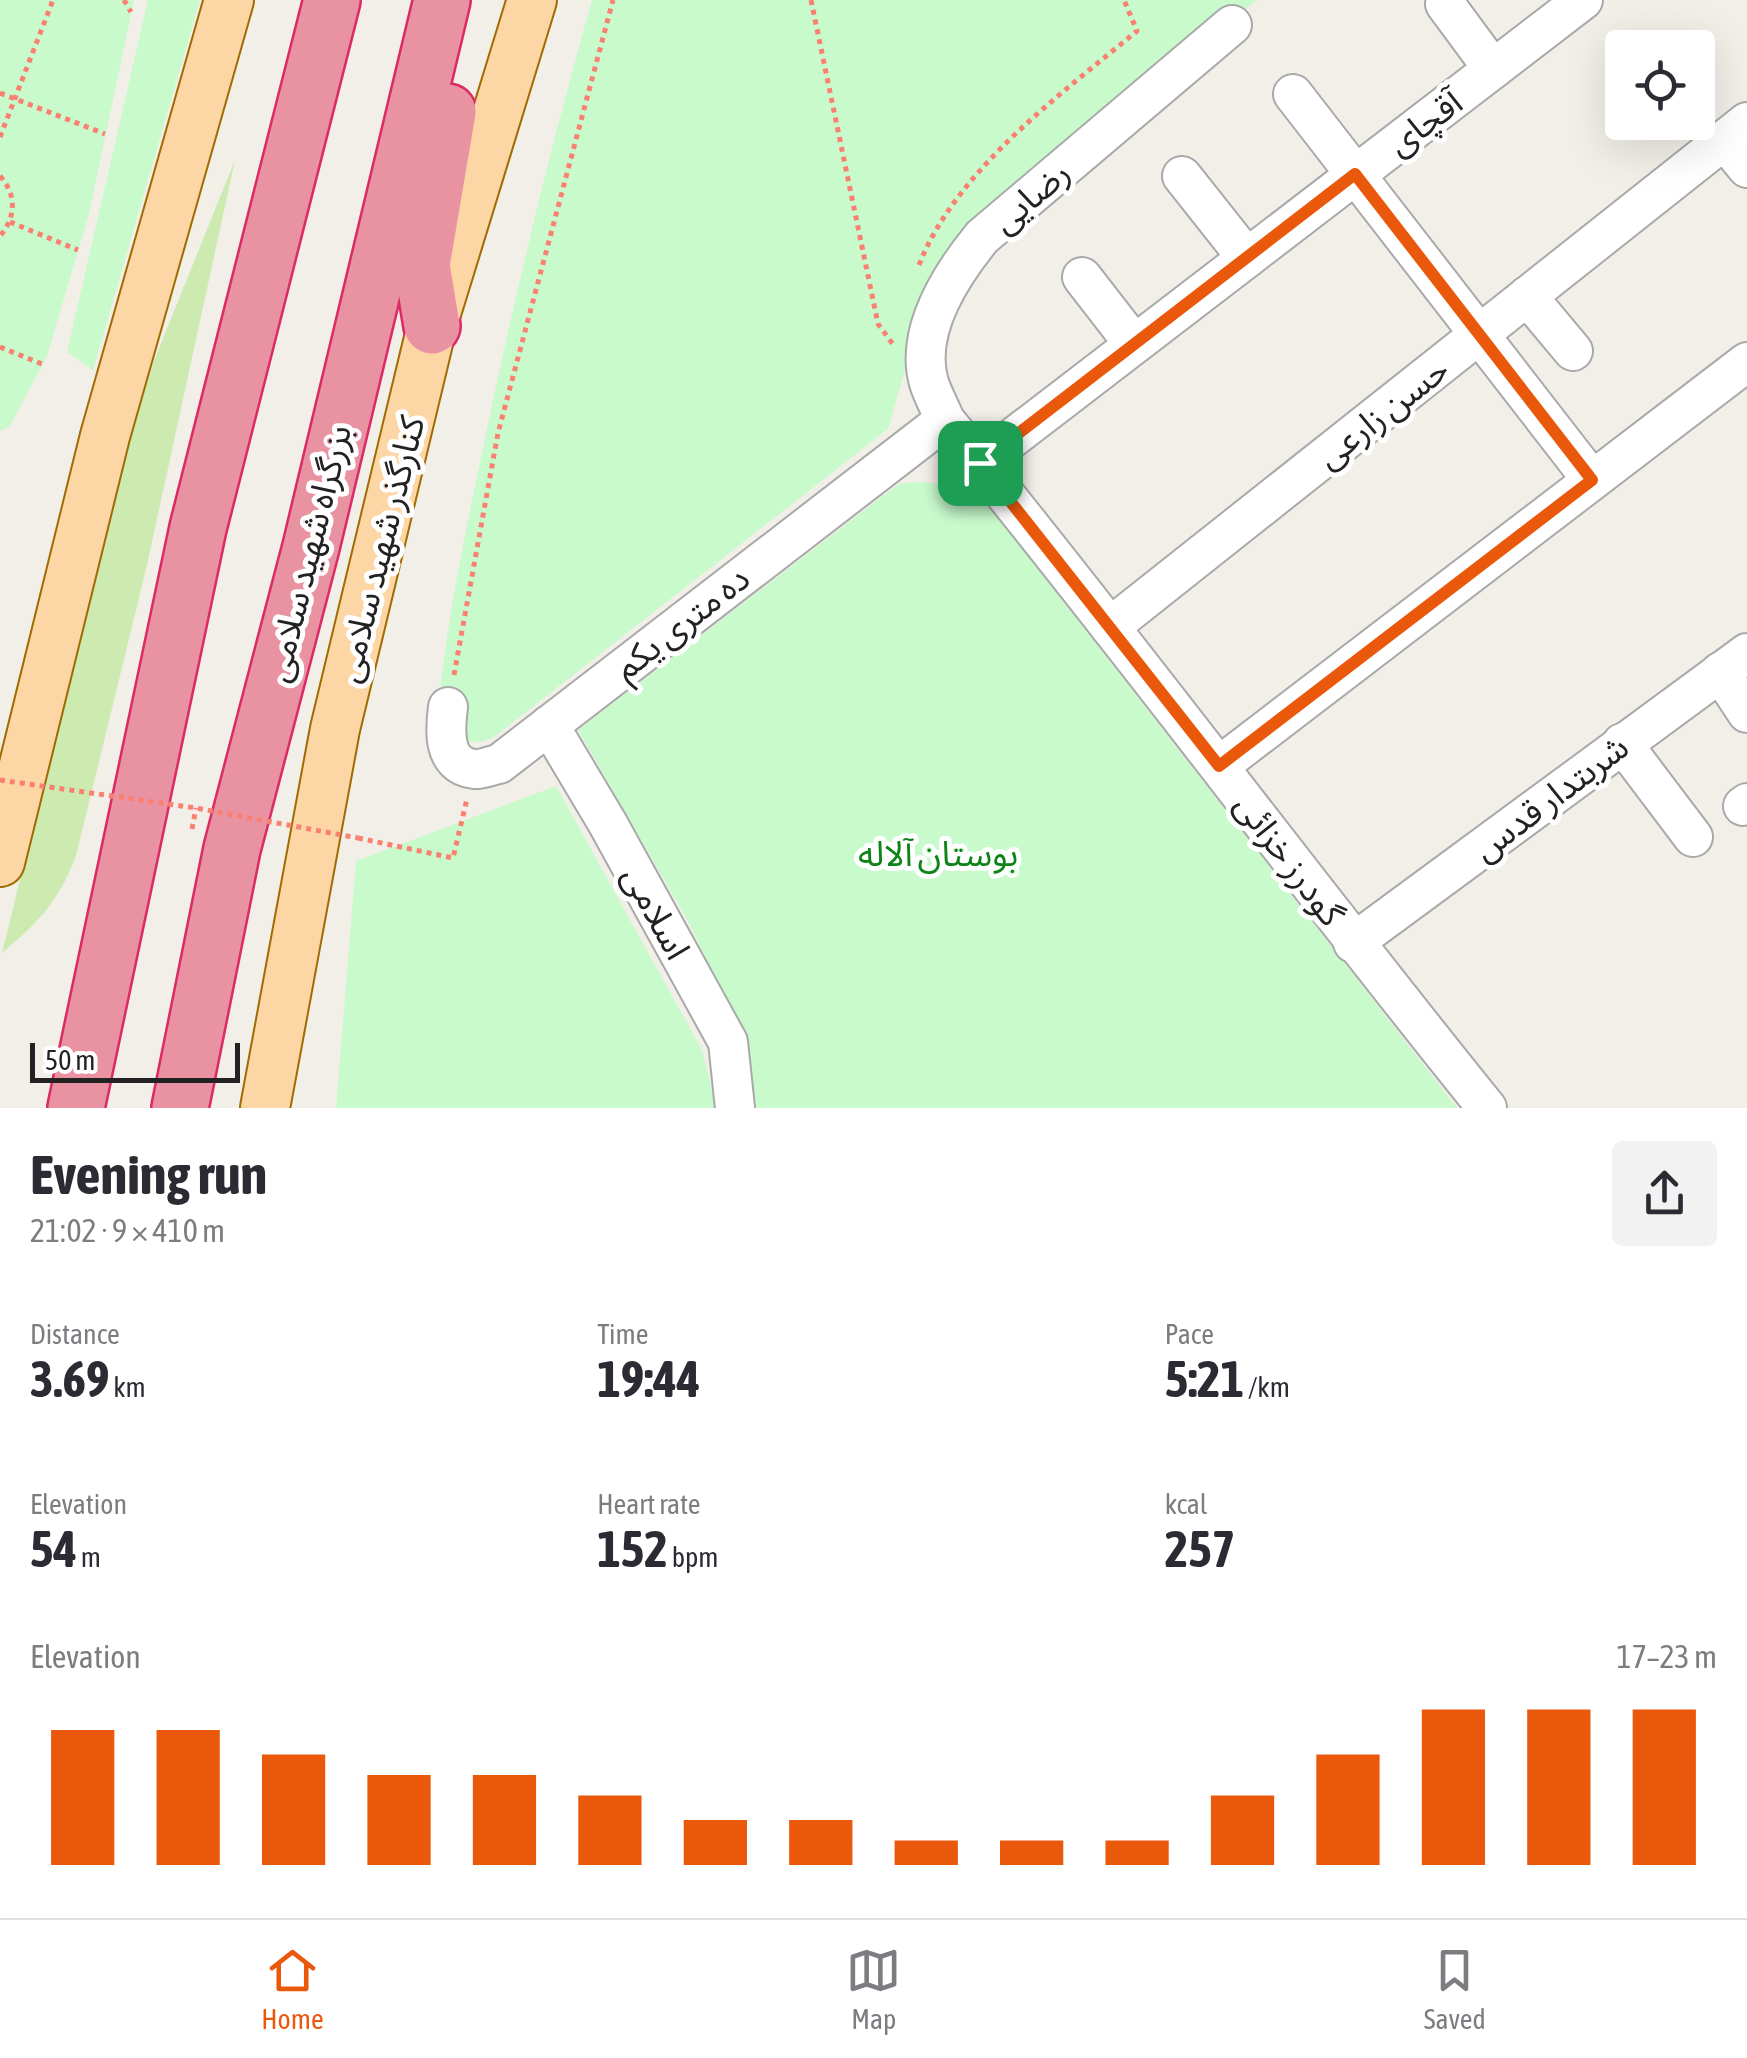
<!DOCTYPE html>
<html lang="en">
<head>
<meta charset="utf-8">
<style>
  body { margin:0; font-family:"Asap Condensed","Noto Sans Arabic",sans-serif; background:#f2f2f3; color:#2b2b33; height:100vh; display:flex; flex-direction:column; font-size:38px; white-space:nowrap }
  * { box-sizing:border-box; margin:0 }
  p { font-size:32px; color:#7c7c81 }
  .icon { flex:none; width:55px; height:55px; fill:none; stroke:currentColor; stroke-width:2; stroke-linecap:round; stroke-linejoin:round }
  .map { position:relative; height:1108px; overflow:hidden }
  .sheet { display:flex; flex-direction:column; background:#fff; flex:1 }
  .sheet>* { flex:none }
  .controls { position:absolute; left:1605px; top:30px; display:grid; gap:20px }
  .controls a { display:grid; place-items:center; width:110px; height:110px; border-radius:10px; background:#fff; box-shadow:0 10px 40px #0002; font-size:50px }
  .scale { position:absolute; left:30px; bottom:25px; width:210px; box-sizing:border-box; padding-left:10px; border:5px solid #222; border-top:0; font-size:28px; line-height:35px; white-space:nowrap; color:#222; -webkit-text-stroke:8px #fff; paint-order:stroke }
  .pin { position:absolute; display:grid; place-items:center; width:85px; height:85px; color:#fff; margin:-42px; border-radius:20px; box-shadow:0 5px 15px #0006 }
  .round { display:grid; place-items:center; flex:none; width:105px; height:105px; border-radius:10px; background:#f2f2f3 }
  .summary { display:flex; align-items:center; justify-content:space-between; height:170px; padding:0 30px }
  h1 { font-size:55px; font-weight:700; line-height:75px }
  .metrics { display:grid; grid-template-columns:repeat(3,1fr); gap:15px; height:170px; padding:10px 30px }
  .metrics div { display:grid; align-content:center }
  .metrics b { font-size:50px; font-weight:700 }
  .metrics small { font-size:28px; font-weight:400 }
  .metrics p { font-size:28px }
  .chart { height:280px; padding:20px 30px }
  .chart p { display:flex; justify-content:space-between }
  .chart svg { width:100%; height:180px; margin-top:10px; stroke:#ea580c; stroke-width:6 }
  .menu { display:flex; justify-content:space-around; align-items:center; height:140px; border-top:2px solid #e1e1e2; background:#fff; font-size:28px; color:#7c7c81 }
  .menu a { display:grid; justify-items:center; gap:5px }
  .menu .active { color:#ea580c }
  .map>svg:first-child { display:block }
</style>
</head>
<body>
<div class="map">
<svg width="1747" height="1108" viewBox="0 0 1747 1108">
  <rect width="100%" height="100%" fill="#f2efe9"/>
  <path fill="#cdebb0" d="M235,160L147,565L76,856C58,902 39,922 2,953L124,455L154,361Z"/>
  <g fill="#c8facc">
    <polygon points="0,0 134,0 89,214 47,356 10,426 0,431"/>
    <polygon points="148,0 200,0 93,370 67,352"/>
    <path d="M592,0H1257L1109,117L914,338L888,429L494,737L481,742L464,741L439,701C448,612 467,525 485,438C516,290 551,145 592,0Z"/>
    <polygon points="926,482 978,492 1457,1108 747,1108 743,1038 688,921 578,730 900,483"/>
    <polygon points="556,786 702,1050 717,1108 336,1108 356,861"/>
  </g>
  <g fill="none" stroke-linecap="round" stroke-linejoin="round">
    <defs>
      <g id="minor">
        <polyline points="1445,4 1493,69"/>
        <path d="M1232,25L982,237C951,275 914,331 929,383C933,395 940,408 945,420C1130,646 1303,881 1487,1108"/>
        <polyline points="1293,94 1592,480"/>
        <polyline points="1724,140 1747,168"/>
        <polyline points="1182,176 1247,258"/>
        <polyline points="1082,277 1134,344"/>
        <polyline points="1527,296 1573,351"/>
        <polyline points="980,463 1583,0"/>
        <polyline points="1110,627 1747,122"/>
        <polyline points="1720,672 1747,713"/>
        <path d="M448,707C445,730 442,765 474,769C481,770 492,765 499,764L945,420"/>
        <polyline points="549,725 608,824 728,1042 735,1108"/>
        <polyline points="1622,743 1693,837"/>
        <polyline points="1219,766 1747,362"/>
        <polyline points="1743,806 1747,803"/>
        <polyline points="1353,943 1747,653"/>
      </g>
      <g id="major">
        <polyline points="0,862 105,436 229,0"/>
        <polyline points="265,1108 335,729 432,326 532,0"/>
      </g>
      <g id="highway">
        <polyline points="432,326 422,265 448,112"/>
        <polyline points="76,1108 198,528 332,0"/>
        <polyline points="180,1108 232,849 311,547 442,0"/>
      </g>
    </defs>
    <use href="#minor" stroke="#a9a9a9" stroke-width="42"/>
    <use href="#major" stroke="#a06b00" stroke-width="52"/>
    <use href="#highway" stroke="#dc2a67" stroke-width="60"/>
    <g stroke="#fa8072" stroke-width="5" stroke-dasharray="5 5" stroke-linecap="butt">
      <polyline points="124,0 131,12"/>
      <polyline points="811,0 878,324 895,347"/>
      <polyline points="0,93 105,134"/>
      <polyline points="0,137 53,0"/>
      <path d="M0,176C17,195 16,217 0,236"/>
      <polyline points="10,222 78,250"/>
      <path d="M919,265C956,170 1061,94 1137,31L1124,0"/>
      <polyline points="0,347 42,364"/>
      <polyline points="454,675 498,433 613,0"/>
      <polyline points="192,829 196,808"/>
      <polyline points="358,838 453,858 467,799"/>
    </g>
    <use href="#minor" stroke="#fff" stroke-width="38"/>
    <use href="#major" stroke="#fcd6a4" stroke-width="48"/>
    <use href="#highway" stroke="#e892a2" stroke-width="55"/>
    <polyline stroke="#fa8072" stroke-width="5" stroke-dasharray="5 5" stroke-linecap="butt" points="0,780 196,808 358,838"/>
  </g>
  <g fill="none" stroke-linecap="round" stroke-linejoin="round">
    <defs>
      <polygon id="route" points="1355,174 1592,480 1219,766 980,463"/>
    </defs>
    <use href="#route" stroke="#fff" stroke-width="20"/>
    <use href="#route" stroke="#ea580c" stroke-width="12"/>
  </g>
  <g text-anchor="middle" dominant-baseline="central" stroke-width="10" stroke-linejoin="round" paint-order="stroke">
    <g font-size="35" fill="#222" stroke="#fff">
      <text transform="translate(1424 122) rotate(-37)">آقچای</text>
      <text transform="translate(1030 196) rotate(-41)">رضایی</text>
      <text transform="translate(1382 412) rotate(-38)">حسن زارعی</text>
      <text transform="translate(379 549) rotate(-76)">کنارگذر شهید سلامی</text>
      <text transform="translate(307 553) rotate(-76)">بزرگراه شهید سلامی</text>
      <text transform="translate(681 622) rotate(-38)">ده متری یکم</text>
      <text transform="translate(1550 797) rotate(-37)">شربتدار قدس</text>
      <text transform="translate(1290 859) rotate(53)">گودرز خزائی</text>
      <text transform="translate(657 912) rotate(61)">اسلامی</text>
    </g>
    <g font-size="35" fill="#0c8416" stroke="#fff">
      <text x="938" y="853">بوستان آلاله</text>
    </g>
  </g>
</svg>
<div class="controls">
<a><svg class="icon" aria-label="locate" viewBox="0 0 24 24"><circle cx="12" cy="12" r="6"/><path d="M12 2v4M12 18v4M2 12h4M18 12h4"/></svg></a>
</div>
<div class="scale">50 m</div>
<div class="pin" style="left:980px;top:463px;background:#1e9e55"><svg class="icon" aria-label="arrive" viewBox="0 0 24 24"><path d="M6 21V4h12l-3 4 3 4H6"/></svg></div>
</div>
<section class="sheet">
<div class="summary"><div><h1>Evening run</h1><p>21:02 · 9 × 410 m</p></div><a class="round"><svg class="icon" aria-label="share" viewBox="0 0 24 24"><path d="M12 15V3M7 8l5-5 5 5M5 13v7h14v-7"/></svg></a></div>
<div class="metrics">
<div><p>Distance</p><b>3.69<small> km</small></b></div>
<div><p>Time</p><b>19:44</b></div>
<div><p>Pace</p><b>5:21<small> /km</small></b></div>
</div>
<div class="metrics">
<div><p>Elevation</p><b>54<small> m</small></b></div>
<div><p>Heart rate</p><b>152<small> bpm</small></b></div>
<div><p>kcal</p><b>257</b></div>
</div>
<div class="chart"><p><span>Elevation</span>17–23 m</p>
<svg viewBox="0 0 160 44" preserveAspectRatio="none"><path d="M5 44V11M15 44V11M25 44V17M35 44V22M45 44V22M55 44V27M65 44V33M75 44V33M85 44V38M95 44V38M105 44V38M115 44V27M125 44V17M135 44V6M145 44V6M155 44V6"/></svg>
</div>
</section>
<nav class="menu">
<a class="active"><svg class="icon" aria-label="home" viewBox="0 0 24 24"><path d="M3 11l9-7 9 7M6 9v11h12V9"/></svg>Home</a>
<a><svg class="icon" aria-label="map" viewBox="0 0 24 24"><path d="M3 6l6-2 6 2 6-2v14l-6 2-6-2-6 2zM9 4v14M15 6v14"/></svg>Map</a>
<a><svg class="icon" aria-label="saved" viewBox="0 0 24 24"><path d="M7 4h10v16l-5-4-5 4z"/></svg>Saved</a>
</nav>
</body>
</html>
